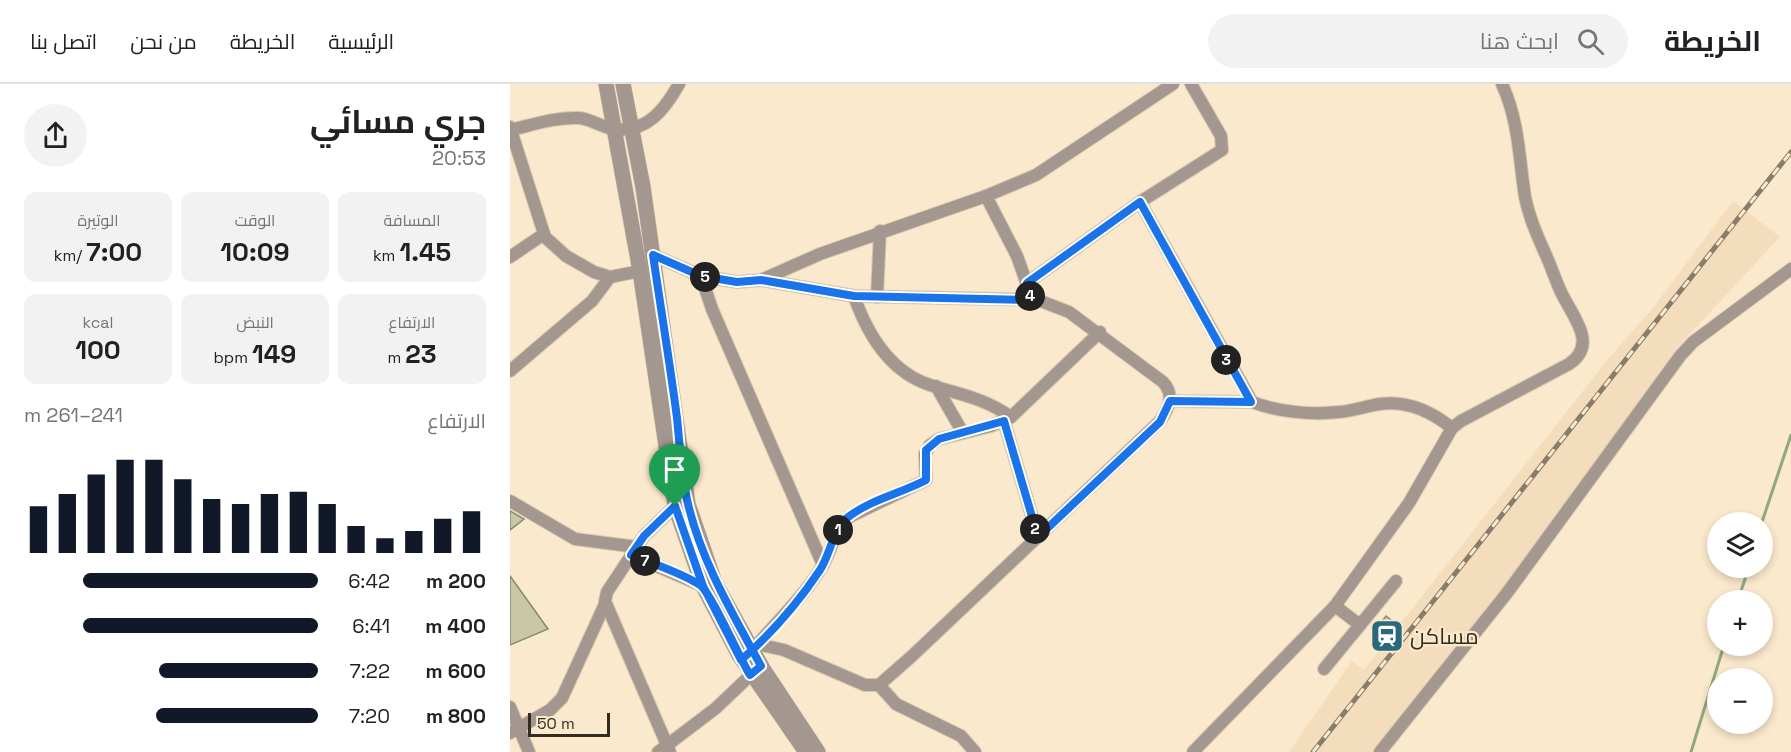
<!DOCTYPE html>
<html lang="ar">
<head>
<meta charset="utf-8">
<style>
  body { margin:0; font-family:"Space Grotesk",Cairo,sans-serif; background:#f2f2f2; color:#202124; direction:rtl; height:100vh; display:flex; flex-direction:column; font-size:22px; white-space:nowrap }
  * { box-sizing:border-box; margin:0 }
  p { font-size:20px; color:#757577 }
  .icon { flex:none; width:33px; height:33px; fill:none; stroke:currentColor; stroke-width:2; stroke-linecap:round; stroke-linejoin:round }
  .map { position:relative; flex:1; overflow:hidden; direction:ltr }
  .details { display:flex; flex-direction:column; background:#fff; width:510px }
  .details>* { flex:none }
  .controls { position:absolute; left:1197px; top:428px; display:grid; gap:12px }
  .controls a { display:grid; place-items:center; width:66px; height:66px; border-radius:50%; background:#fff; box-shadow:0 3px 9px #0003; font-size:30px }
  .scale { position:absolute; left:18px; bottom:15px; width:82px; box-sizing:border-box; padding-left:6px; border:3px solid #332c21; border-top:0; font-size:16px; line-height:21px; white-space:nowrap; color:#332c21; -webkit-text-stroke:4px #fbe9cd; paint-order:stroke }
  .pin { position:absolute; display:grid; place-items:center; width:51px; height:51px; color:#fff; margin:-62px -26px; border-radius:50% 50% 50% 0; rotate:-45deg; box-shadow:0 0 6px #0007 }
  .pin .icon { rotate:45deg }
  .km { position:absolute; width:30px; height:30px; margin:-15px; border-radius:50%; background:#222; color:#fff; font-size:16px; line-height:30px; text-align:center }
  .round { display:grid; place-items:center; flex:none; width:63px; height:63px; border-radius:32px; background:#f2f2f2 }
  .head { display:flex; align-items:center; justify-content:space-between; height:102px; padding:0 24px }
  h1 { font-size:33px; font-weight:700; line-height:45px }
  .stats { display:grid; grid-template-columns:repeat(3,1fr); gap:9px; height:102px; padding:6px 24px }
  .stats div { display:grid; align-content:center; border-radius:12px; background:#f2f2f2; text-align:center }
  .stats b { font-size:26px; font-weight:700 }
  .stats small { font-size:16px; font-weight:400 }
  .stats p { font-size:16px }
  .chart { height:168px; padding:12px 24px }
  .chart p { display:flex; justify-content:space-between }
  .chart svg { width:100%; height:108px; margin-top:6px; stroke:#111827; stroke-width:6 }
  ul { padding:0 24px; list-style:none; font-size:20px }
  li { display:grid; grid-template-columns:96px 72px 1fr; align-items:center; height:45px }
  li i { height:15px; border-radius:8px; background:#111827 }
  header { display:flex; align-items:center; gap:36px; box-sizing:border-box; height:84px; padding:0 30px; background:#fff; border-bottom:2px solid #e0e0e0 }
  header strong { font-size:28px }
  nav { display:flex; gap:33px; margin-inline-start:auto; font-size:21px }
  .search { width:420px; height:54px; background:#f2f2f2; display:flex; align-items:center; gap:15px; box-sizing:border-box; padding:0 21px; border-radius:33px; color:#757577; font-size:22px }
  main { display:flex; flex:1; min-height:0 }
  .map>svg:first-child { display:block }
</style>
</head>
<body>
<header>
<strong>الخريطة</strong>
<div class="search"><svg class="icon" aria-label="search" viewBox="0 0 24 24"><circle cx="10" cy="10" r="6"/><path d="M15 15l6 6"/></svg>ابحث هنا</div>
<nav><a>الرئيسية</a><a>الخريطة</a><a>من نحن</a><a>اتصل بنا</a></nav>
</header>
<main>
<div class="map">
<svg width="1281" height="668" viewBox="0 0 1281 668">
  <rect width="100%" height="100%" fill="#fbe9cd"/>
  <polygon fill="#f4ddbc" points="1223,117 1270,153 1164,267 1037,448 959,549 863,668 779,668 842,577 854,586 1098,275 1142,225"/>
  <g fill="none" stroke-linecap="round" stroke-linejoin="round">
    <g stroke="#8ea97b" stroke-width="3">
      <polyline points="1252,438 1281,351"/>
      <polyline points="1228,516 1239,483"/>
      <polyline points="1181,668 1214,561"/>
    </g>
  </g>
  <g fill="#c8c8a9" stroke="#89896c" stroke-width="1.5">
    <polygon points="0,427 14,435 0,446"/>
    <polygon points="0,492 38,545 0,561"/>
    <polygon points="876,532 890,543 876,561 862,550"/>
  </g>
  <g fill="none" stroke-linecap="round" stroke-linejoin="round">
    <defs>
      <g id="minor">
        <polyline points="0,43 35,153 56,172 84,188 100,193 130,187"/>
        <path d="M0,46C22,41 46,33 69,34C82,35 92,44 105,45C137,49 155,25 169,0"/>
        <polyline points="476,112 507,172 519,206"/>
        <path d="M630,118L742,318C768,328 801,331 829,328C843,327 856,322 870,320C897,316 922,328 942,344"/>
        <polyline points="143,171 191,192 227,198 251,196 310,170 476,112 526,91 663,0"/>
        <polyline points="0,173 34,150"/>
        <polyline points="191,192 202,225 313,481"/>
        <polyline points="517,199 630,118 712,66 711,52 681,0"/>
        <path d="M344,212C357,249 380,288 420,301C451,311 474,314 501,333"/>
        <polyline points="367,213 370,147"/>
        <polyline points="0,287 82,217 100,193"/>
        <polyline points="426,302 453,349"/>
        <polyline points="660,317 742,318"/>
        <polyline points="494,337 528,453"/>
        <polyline points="0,417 65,455 127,463"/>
        <polyline points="121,471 193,502"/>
        <polyline points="825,522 850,541"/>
        <path d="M247,560L274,566L355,601H369L402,572L650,337C659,324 665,311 653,298L559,228L528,216L344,212L251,196"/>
        <path d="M243,565C266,539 291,515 310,486C321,469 324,447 339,433L416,396L415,370L420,361L429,355L481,342L501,333L590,248"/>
        <polyline points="814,585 886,497"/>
        <polyline points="369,601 386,620 451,652 465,668"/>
        <polyline points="0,623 19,668"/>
        <polyline points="0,649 40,626 52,614 95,520"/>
        <polyline points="148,668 206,624 248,584"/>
        <polyline points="160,668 95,517 97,508 134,452 165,422"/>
        <path d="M683,668L825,522L899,419L942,344L951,337L1059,280C1089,260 1062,232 1051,208C1045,195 1041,182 1035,169C1027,151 1019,133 1015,113C1009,74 1009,37 992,0"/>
        <polyline points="870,668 997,509 1170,272 1183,258 1281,185"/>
      </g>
      <g id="tertiary">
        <polyline points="96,0 130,187 165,422 193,502 229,571 296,668"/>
        <polyline points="113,0 133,103 178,420 205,499 253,585 308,668"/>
      </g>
    </defs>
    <use href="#minor" stroke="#d7c7ae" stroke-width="14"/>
    <use href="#tertiary" stroke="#d7c7ae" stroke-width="16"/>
    <use href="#minor" stroke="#a49790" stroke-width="12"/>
    <use href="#tertiary" stroke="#a49790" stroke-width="15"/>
    <defs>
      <polyline id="rail" points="803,668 1281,68"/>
    </defs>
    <use href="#rail" stroke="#887d6a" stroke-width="5"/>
    <use href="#rail" stroke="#fbe9cd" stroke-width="3" stroke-dasharray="9" stroke-linecap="butt"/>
  </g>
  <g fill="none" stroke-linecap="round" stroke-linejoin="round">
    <defs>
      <path id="route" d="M165,422L193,502L231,576C261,550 288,519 310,486C320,471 323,445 337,434C359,416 392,409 416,396V366L429,355L494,337L528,453L650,338L660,317L741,318L630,118L517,199L521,216L344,212L251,196L227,198L191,192L143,171C151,226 160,280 167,334C170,362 171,392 178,420C192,479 223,530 251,582L240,591C230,575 200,507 190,501C170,488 143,480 121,471L134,452L165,422"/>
    </defs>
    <use href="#route" stroke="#fff" stroke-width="12"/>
    <use href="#route" stroke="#1a73e8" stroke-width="8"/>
  </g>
  <defs>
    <symbol id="station-square" viewBox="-11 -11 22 22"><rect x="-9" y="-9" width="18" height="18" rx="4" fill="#28697d" stroke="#fbe9cd"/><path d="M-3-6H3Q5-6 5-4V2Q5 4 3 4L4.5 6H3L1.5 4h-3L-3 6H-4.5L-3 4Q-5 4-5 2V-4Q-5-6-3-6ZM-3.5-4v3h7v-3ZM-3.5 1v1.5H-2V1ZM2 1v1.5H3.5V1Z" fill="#fff"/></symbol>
  </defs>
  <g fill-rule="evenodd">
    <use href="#station-square" x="858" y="533" width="38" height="38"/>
  </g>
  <g text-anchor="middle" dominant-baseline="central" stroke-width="4.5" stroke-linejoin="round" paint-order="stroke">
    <g font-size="22" fill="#332c21" stroke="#fbe9cd" text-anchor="start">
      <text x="900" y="552">مساكن</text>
    </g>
  </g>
</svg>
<div class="controls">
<a><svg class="icon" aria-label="layers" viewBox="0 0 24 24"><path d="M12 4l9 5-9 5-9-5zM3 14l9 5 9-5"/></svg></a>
<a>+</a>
<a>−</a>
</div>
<div class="scale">50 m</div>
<div class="pin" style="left:165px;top:422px;background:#1e9e55"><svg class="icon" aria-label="arrive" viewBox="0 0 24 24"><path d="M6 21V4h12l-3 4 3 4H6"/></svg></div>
<b class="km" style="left:328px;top:446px">1</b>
<b class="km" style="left:525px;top:445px">2</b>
<b class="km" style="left:716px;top:276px">3</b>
<b class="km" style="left:520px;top:212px">4</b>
<b class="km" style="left:195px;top:193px">5</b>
<b class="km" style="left:135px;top:477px">7</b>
</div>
<section class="details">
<div class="head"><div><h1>جري مسائي</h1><p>20:53</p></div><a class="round"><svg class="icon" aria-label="share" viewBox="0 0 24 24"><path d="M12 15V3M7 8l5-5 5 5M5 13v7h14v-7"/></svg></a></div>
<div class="stats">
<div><p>المسافة</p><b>1.45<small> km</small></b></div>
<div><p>الوقت</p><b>10:09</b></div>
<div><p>الوتيرة</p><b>7:00<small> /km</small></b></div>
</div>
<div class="stats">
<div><p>الارتفاع</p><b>23<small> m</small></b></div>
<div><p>النبض</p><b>149<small> bpm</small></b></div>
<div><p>kcal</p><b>100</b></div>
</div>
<div class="chart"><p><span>الارتفاع</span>241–261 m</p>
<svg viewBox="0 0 160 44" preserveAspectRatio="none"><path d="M5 44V25M15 44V20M25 44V12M35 44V6M45 44V6M55 44V14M65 44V22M75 44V24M85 44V20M95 44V19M105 44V24M115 44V33M125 44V38M135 44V35M145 44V30M155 44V27"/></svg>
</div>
<ul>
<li><b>200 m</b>6:42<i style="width:80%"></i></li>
<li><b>400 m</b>6:41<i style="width:80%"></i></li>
<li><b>600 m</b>7:22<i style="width:54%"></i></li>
<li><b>800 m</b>7:20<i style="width:55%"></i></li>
</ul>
</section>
</main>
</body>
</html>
